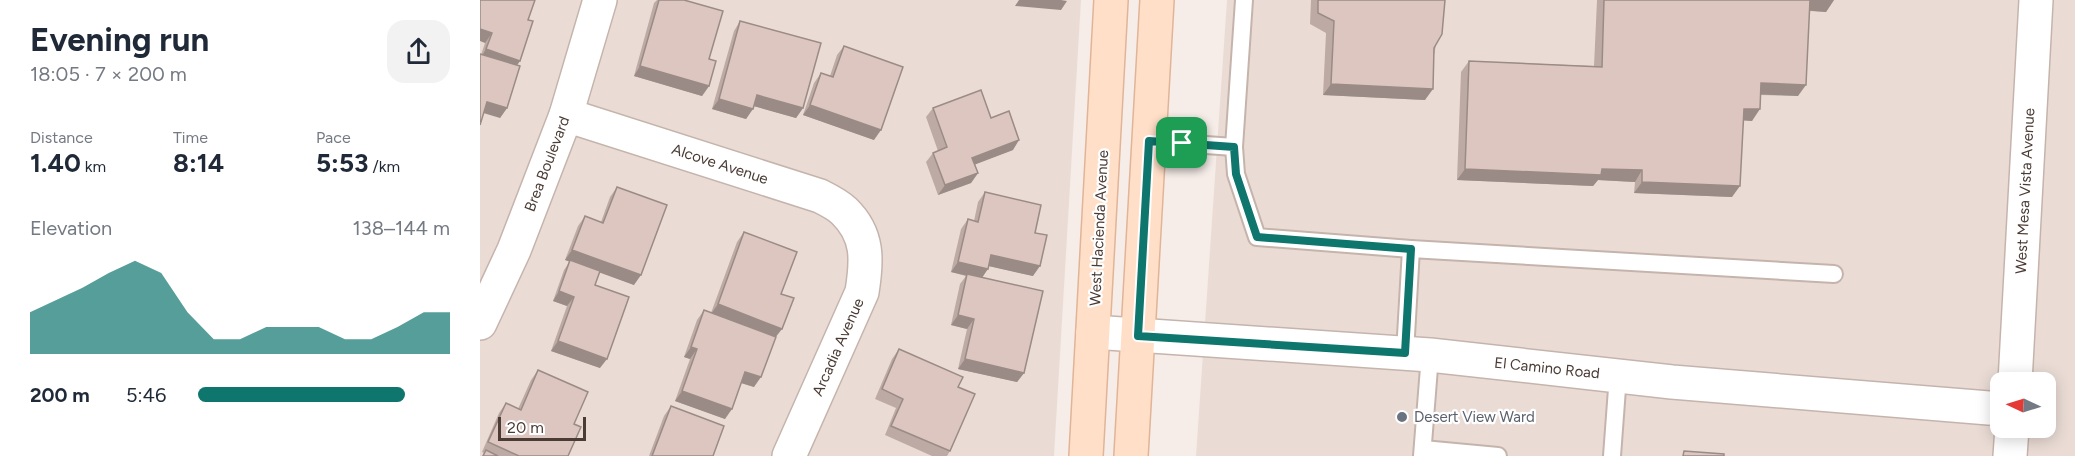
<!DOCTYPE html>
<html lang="en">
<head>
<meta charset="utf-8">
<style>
  body { margin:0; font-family:Figtree,sans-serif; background:#f2f2f3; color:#1f2937; height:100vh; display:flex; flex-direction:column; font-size:22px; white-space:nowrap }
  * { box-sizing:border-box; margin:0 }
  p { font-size:20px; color:#747a83 }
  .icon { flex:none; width:33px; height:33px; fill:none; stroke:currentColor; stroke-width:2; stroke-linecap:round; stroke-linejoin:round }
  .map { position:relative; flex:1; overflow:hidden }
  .drawer { display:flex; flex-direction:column; background:#fff; width:480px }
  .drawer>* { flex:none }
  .needle { width:39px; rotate:274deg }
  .buttons { position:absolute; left:1510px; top:372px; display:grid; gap:12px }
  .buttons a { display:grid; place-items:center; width:66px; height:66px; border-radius:12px; background:#fff; box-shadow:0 3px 15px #0003; font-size:30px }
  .scale { position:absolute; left:18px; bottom:15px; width:88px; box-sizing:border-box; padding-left:6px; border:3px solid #4a3b35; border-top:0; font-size:16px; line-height:21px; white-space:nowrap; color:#4a3b35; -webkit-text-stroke:4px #fff; paint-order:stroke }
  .pin { position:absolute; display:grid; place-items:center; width:51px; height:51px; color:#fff; margin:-26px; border-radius:12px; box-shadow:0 3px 9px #0006 }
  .round { display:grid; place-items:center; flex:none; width:63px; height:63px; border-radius:18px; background:#f2f2f3 }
  .summary { display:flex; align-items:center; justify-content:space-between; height:102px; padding:0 30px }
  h1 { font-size:33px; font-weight:700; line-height:45px }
  .stats { display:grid; grid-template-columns:repeat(3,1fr); gap:9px; height:102px; padding:6px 30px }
  .stats div { display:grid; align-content:center }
  .stats b { font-size:26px; font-weight:700 }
  .stats small { font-size:16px; font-weight:400 }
  .stats p { font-size:16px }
  .chart { height:168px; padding:12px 30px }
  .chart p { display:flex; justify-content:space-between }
  .chart svg { width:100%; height:108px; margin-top:6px; fill:#0f766e; opacity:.7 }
  ul { padding:0 30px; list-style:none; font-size:20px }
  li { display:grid; grid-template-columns:96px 72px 1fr; align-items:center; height:45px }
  li i { height:15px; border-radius:8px; background:#0f766e }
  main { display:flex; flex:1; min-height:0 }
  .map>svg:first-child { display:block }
</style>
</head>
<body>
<main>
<section class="drawer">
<div class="summary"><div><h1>Evening run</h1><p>18:05 · 7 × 200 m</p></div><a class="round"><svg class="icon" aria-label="share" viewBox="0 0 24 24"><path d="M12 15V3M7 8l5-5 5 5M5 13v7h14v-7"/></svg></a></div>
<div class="stats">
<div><p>Distance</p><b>1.40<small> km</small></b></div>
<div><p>Time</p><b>8:14</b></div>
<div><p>Pace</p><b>5:53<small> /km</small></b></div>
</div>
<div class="chart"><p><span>Elevation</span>138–144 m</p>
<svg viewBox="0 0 160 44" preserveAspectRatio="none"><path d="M0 44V27L10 22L20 17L30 11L40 6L50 11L60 27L70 38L80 38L90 33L100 33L110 33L120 38L130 38L140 33L150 27L160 27V44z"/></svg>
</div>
<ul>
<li><b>200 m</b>5:46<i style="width:82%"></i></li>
</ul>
</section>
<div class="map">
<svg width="1595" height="456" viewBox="0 0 1595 456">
  <rect width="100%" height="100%" fill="#f6ede8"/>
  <g fill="#eadcd5" fill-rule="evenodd">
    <polygon points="0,0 601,0 574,456 0,456"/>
    <path d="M747,0H1595V456H716ZM1521,382H1566V428H1521Z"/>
  </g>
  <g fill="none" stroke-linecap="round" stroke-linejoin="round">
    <defs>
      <g id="service">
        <polyline points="764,0 754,147 756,174 777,237 931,249"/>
        <polyline points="669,141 754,147"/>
        <polyline points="925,353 931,249 1354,274"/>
        <polyline points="943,449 1018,456"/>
        <polyline points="942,456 950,355"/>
        <polyline points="1132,456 1138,375"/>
      </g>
      <g id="minor">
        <path d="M86,115L340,196C348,200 358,205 364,211C389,235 387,261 382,292L309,456"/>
        <polyline points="0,323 34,250 86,115 120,0"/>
        <polyline points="613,332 950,355 1192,382 1521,409"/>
        <polyline points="1535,382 1556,0"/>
        <polyline points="1530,456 1532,428"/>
      </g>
      <g id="secondary">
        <polyline points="606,456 631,0"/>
        <polyline points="651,456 677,0"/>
      </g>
    </defs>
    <use href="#service" stroke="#c5b4ac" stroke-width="20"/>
    <use href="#minor" stroke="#c5b4ac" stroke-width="36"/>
    <use href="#secondary" stroke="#e1b497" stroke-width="36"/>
    <use href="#service" stroke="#fff" stroke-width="16"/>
    <use href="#minor" stroke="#fff" stroke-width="33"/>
    <use href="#secondary" stroke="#ffdfc8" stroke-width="33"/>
  </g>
  <g fill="#bdaaa4">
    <polygon points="0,0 48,20 36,65 27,108 20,118 1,55 5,43"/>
    <polygon points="177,0 204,0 229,59 229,86 222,96 154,76 174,3"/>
    <polygon points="831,0 965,0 945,100 843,95 846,33 830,24"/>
    <polygon points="1117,0 1354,0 1346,12 1330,11 1318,96 1280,95 1272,121 1263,120 1252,197 1154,193 1155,182 1118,180 1113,186 977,180 981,72 989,61 1114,66"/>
    <polygon points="260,21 323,108 316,118 274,106 266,119 232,109 254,31"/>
    <polygon points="364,46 394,140 323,115 334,83 341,73 350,76 357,55"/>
    <polygon points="453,108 511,118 533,150 495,164 498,173 491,183 458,195 446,162 453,153 458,151 446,117"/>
    <polygon points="137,187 154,285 120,272 115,285 120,368 71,351 87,306 73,301 84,270 90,261 85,260 98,226 105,216 121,222 130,197"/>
    <polygon points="505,192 555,233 553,276 509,266 502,278 544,373 537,382 478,369 487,329 471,325 480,284 486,276 471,272 481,229 488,219 494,221 498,202"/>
    <polygon points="264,232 301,294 295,338 274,387 261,383 245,419 195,401 210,359 204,357 217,320 224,310 231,313 257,242"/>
    <polygon points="419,349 478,387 470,451 467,456 452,456 405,435 416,408 395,399 412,359"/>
    <polygon points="58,370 94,424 88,456 2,456 4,453 2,452 19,413 26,403 38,409 51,380"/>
    <polygon points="191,406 233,456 169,456 184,416"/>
  </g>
  <g fill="#9a8b86">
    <polygon points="539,0 581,0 587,1 581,10 535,6"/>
    <polygon points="1330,0 1354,0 1346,12 1322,10"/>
    <polygon points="0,29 12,33 5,43 0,41"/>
    <polygon points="6,49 40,61 33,71 0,59"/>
    <polygon points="160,66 229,86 222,96 154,76"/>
    <polygon points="1281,83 1326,85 1318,96 1273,94"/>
    <polygon points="851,84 953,89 945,100 843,95"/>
    <polygon points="277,95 323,108 316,118 270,105"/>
    <polygon points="239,99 273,109 266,119 232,109"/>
    <polygon points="7,102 27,108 20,118 0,112"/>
    <polygon points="330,105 401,130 394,140 323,115"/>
    <polygon points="1264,109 1280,109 1272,121 1256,120"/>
    <polygon points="539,140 533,150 486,168 492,158"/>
    <polygon points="985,169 1122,169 1162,170 1155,182 1118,180 1113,186 977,180"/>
    <polygon points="498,173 491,183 458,195 465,185"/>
    <polygon points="1162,182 1260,186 1252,197 1154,193"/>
    <polygon points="92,250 161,275 154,285 85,260"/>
    <polygon points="511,255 560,266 553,276 504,265"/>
    <polygon points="478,262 508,269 501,279 471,272"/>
    <polygon points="79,291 94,297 87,306 73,301"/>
    <polygon points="238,304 302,329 295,338 231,314"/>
    <polygon points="478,315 494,319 487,329 471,325"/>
    <polygon points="78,341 127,359 120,368 71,351"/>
    <polygon points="211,347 217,349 210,359 204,357"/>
    <polygon points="485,359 544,373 537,382 478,369"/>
    <polygon points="265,372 281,377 274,387 258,382"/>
    <polygon points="202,391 252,409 245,419 195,401"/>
  </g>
  <g fill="#dcc6bf" stroke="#9a8b86" stroke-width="1.5">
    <polygon points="0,0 55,0 48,20 53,21 40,61 6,49 12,33 0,29"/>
    <polygon points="179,0 204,0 243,11 229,59 236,61 229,86 160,66"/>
    <polygon points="838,0 965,0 962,34 954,48 953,89 851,84 854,21 838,13"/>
    <polygon points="1124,0 1330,0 1326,85 1281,83 1280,109 1264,109 1260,186 1162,182 1162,170 1122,169 1121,175 985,169 989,61 1122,67"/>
    <polygon points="260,21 341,43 323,108 277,95 273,109 239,99"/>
    <polygon points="364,46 423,67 401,130 330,105 341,73 353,77"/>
    <polygon points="0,54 40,66 27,108 7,102 0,125"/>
    <polygon points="501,90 511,118 529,111 539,140 492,158 498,173 465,185 453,153 467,147 453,108"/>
    <polygon points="137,187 187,205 161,275 92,250 105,216 123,223"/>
    <polygon points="505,192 561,205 555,233 567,235 560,266 511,255 508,269 478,262 488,219 498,222"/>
    <polygon points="264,232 317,252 301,294 314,298 302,329 238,304"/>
    <polygon points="90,260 120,271 115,285 149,297 127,359 78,341 94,297 79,291"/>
    <polygon points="487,274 563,291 544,373 485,359 494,319 478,315"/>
    <polygon points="224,310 296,337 281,377 265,372 252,409 202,391 217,349 211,347"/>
    <polygon points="419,349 483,377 478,387 495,394 470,451 411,426 423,399 402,389"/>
    <polygon points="58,370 108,392 94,424 101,427 88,456 39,456 8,442 26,403 41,410"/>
    <polygon points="191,406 244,426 233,456 172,456"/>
    <polygon points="6,450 18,456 3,456"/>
    <polygon points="1204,451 1244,454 1244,456 1203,456"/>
  </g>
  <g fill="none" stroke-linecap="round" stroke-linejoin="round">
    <defs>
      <polygon id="route" points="669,141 754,147 756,174 777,237 931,249 925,353 658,336"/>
    </defs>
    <use href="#route" stroke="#fff" stroke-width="12"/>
    <use href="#route" stroke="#0f766e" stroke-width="8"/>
  </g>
  <circle fill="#6b7280" stroke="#fff" stroke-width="2" cx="922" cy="417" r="6"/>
  <g text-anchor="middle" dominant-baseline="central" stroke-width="4.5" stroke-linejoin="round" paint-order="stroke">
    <g font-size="15" fill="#4a3b35" stroke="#fff">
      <text transform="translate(67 164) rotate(-69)">Brea Boulevard</text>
      <text transform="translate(240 164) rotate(18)">Alcove Avenue</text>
      <text transform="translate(1545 191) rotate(-87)">West Mesa Vista Avenue</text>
      <text transform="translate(619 228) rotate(-87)">West Hacienda Avenue</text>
      <text transform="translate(358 347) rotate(-66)">Arcadia Avenue</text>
      <text transform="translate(1067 368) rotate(6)">El Camino Road</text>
    </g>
    <g font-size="15" fill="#5b616d" stroke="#fff" text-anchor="start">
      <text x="934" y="417">Desert View Ward</text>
    </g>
  </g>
</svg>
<div class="buttons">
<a><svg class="needle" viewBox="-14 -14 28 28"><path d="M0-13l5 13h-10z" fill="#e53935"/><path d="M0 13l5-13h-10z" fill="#747a83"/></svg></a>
</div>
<div class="scale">20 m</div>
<div class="pin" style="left:702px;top:143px;background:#1e9e55"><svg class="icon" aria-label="arrive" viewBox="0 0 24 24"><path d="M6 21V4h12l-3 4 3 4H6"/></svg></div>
</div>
</main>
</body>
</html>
